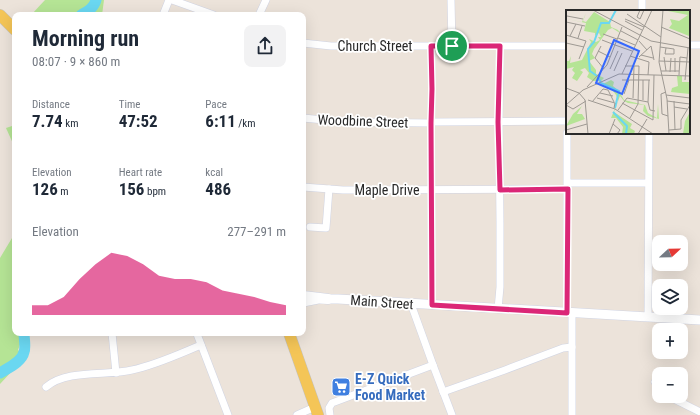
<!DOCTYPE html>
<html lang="en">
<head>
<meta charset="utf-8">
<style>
  body { margin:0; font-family:"Roboto Condensed",sans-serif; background:#f2f2f3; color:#1f2937; height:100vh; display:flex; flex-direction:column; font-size:15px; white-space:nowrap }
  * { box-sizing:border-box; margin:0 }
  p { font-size:13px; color:#747a83 }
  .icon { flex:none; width:22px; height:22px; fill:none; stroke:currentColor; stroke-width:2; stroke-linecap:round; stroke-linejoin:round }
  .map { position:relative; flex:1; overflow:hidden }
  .details { position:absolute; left:12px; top:12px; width:294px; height:324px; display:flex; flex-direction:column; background:#fff; border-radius:8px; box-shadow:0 4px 16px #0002 }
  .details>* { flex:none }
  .needle { width:26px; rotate:68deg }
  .buttons { position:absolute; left:652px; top:235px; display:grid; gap:8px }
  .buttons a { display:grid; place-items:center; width:36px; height:36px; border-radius:8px; background:#fff; box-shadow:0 4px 16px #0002; font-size:20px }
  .pin { position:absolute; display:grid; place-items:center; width:34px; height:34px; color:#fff; margin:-17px; border:2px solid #fff; border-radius:50%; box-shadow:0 1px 4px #0007 }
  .round { display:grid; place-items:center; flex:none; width:42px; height:42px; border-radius:8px; background:#f2f2f3 }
  .summary { display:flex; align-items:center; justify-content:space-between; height:68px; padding:0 20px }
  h1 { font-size:22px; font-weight:700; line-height:30px }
  .figures { display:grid; grid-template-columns:repeat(3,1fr); gap:6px; height:68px; padding:4px 20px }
  .figures div { display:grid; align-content:center }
  .figures b { font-size:17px; font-weight:700 }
  .figures small { font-size:11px; font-weight:400 }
  .figures p { font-size:11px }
  .chart { height:112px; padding:8px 20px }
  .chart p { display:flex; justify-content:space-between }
  .chart svg { width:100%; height:72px; margin-top:4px; fill:#db2777; opacity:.7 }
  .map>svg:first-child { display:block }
</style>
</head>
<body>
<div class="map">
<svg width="700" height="415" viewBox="0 0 700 415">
  <rect width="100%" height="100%" fill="#ece3da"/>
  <g fill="#b5e495">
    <polygon points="45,0 104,0 102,15 31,15"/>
    <polygon points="15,125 15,148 6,128"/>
    <polygon points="15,233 15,333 24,333 18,350 25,357 0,384 0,258"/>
  </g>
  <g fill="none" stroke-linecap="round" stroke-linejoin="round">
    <g stroke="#6ad7f1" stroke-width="11">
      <path d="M81,15C88,11 94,8 96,0"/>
      <path d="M0,373C8,368 22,362 24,352C26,347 24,339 24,333"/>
    </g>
    <defs>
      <g id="minor">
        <polyline points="172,0 214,15"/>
        <polyline points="451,0 452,46"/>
        <polyline points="642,11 642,0"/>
        <polyline points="163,15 169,0"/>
        <polyline points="259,15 266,0"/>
        <polyline points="303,43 331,46 567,46"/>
        <polyline points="689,45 700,45"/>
        <polyline points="431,46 432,89 431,123 432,305"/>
        <polyline points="303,118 345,122 431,123 434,122 567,121"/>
        <polyline points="568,183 648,183"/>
        <polyline points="303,187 343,190 358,190 568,189"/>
        <polyline points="310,227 326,228 329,189"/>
        <polyline points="411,304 433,365 452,415"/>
        <polyline points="498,309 500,287 500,223 499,122 500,46"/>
        <polyline points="567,313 567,133"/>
        <polyline points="572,313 572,415"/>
        <polyline points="648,317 649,133"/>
        <polyline points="112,333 116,373"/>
        <polyline points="197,334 228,415"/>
        <polyline points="655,382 659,387"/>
        <path d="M46,387C67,369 107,376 132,370C156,365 179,354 201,345"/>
        <polyline points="443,392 505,370 563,348 572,347"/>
        <polyline points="668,396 700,412"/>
        <polyline points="297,415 315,407"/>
        <polyline points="330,415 329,408 332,403 433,365"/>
      </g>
      <polyline id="tertiary" points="303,302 318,299 338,299 700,320"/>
      <polyline id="secondary" points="303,296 328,299"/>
      <g id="primary">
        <polyline points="0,15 15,30"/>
        <polyline points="289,333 318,415"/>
      </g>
    </defs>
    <use href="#minor" stroke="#d0d4e3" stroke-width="8"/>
    <use href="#tertiary" stroke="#d0d4e3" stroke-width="10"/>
    <use href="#secondary" stroke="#d0d4e3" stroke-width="11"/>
    <use href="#primary" stroke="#c3c3c3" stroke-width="12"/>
    <use href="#minor" stroke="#fff" stroke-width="7"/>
    <use href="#tertiary" stroke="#fff" stroke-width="9"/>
    <use href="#secondary" stroke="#fff" stroke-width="10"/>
    <use href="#primary" stroke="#f4c557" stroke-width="11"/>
  </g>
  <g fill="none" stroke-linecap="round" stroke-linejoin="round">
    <defs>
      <polygon id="route" points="431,46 500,46 498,122 500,190 568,189 567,313 432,305 431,123 432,89"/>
    </defs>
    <use href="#route" stroke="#fff" stroke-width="8"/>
    <use href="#route" stroke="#db2777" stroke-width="5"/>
  </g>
  <defs>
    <symbol id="supermarket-square" viewBox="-11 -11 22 22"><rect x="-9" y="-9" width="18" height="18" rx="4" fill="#3f7fe0" stroke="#fff"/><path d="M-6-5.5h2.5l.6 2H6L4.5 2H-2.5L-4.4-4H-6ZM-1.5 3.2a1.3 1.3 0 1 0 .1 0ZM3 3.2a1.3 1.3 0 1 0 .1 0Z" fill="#fff"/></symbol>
  </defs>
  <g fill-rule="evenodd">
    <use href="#supermarket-square" x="330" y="376" width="22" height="22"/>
  </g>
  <g text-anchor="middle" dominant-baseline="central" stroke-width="3.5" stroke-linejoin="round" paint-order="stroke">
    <g font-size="14" fill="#292929" stroke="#fff">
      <text x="375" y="46">Church Street</text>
      <text transform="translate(363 121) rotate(2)">Woodbine Street</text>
      <text x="387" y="190">Maple Drive</text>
      <text transform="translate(382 302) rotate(4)">Main Street</text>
    </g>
    <g font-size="14" font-weight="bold" fill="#366cbe" stroke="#fff" text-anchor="start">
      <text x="355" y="379">E-Z Quick<tspan x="355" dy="16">Food Market</tspan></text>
    </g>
  </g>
  <g transform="translate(566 10)">
    <rect width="124" height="124" fill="#ece3da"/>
    <path d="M124,0L123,26L103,18L106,14L104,9L113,11L122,5L97,0ZM28,2L44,12L45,17L52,20L54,23L46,18L42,20L28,39L26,44L29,48L23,51L30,60V64L38,68L35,71H27L21,67L23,63L19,58L14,60L17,62L11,71L6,68L9,63L6,60L8,57L0,59V51H3L5,46L4,53L16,50L25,32L23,29L30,32L34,30L32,27H35L33,23L29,26V23L18,21L20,13L1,9L16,12L20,3L17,11L20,12ZM111,66H116V72H123L124,84L105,82L106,78L112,76ZM45,70L48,72L47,76L53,81L58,90L79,95L82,103L91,108L92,94L93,109L82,106L77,101L78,95L62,93L58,91L54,86L48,102L66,114L64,118L69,121L68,124H56L57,117L50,108H45L52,91L50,85L44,77L37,74ZM16,96L11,104H16L19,109L0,116L7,104ZM124,102V124H117L119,111Z" fill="#b5e495"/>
    <path fill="none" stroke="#6ad7f1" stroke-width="2" d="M31,66L24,61L22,39L28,32L35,13H43L50,0M32,67L35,73L53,81L49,98M47,102L61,116L60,124"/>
    <path fill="none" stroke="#9e9993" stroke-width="1" d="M27,0L85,31L124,38M74,0L71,7L74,9L78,0M97,0L93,52L101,89L103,124M61,4L95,27M1,6L17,9M59,9L78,17M59,11L76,20M0,12L19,16M95,17L124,29M55,21L72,30M37,24L51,29M0,25L20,31L13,49M4,26L10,14M12,28L16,16M52,28L69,35M36,30L49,35M73,31L81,40M0,33L18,37M49,35L66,41M35,36L29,48L38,59M94,37L108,39V44H99L100,38M32,41L44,47M75,45L87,48M64,46L83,52L82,65M73,47L85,36L88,50M98,47L100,61M93,51L124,52M59,56H73L72,94L64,108M44,59L52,41M48,61L56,43M95,61H113M104,62L105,48M109,62V48M56,64L86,0M113,65L114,47L121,48M56,70H84M83,70L82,92L84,100L89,101M119,70L122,38M21,77L41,55L56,17M0,78L13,83M100,82L95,84L96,104L102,106M13,83L19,90L22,124M34,83L47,86M58,84L63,70M100,85L124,88M31,88L49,93L48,98M67,88L68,56M22,90L49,99L87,124M77,90V70M101,91L124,94M108,91L109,120M26,92L37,79L42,80L48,92M56,93L87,110L88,65M0,95L7,99L20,91M0,95L17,80L53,64L124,66M108,97L121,99M52,100L61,88L82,92M47,114L54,120L51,124M0,120L21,114M103,120L115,119V110L124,95M43,124L49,109M72,124L81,109"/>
    <path fill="#3568fe" fill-opacity="0.15" stroke="#3568fe" stroke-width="2" d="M48,30L73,41L56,84L30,73Z"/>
    <rect width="124" height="124" fill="none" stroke="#292929" stroke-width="2"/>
  </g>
</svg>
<div class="buttons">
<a><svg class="needle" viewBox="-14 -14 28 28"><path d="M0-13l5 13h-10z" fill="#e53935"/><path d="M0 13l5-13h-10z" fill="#747a83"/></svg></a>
<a><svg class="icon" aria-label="layers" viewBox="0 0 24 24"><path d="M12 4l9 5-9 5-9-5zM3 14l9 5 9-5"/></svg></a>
<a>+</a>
<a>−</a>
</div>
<div class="pin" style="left:452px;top:46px;background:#1e9e55"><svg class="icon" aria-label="arrive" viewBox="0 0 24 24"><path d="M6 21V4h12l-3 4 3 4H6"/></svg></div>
<section class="details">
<div class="summary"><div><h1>Morning run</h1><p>08:07 · 9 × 860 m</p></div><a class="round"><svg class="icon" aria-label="share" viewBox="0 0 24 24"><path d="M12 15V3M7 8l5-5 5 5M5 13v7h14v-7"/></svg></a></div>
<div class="figures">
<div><p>Distance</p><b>7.74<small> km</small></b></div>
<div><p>Time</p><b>47:52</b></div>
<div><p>Pace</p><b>6:11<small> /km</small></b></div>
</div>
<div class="figures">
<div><p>Elevation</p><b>126<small> m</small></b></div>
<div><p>Heart rate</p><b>156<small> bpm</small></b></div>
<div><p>kcal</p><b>486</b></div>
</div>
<div class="chart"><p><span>Elevation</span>277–291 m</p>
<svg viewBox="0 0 160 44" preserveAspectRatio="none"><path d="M0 44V38L10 38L20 33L30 22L40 13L50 6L60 8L70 13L80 20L90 22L100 22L110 24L120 29L130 31L140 33L150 36L160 38V44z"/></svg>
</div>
</section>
</div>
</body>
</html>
